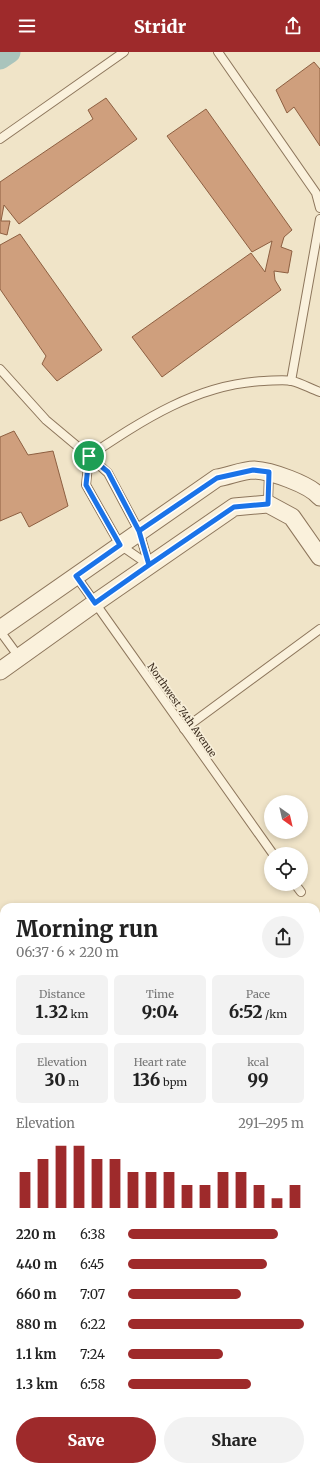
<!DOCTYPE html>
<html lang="en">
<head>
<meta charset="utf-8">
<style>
  body { margin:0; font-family:Merriweather,serif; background:#f2f2f2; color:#222; height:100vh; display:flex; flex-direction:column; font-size:15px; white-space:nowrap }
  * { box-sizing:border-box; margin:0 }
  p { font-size:13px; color:#767676 }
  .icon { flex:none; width:22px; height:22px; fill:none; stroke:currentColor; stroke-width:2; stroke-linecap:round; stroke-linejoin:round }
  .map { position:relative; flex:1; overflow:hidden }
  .drawer { position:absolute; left:0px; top:851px; width:320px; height:568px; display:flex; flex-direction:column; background:#fff; border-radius:12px 12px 0 0; box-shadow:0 2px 6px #0003 }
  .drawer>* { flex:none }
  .needle { width:26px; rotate:146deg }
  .tools { position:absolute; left:264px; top:743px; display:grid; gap:8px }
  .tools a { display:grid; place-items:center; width:44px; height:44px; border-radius:50%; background:#fff; box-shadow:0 2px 6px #0003; font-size:20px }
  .pin { position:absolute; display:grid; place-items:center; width:34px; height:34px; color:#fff; margin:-17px; border:2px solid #fff; border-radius:50%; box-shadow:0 1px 4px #0007 }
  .round { display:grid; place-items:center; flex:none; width:42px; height:42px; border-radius:21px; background:#f2f2f2 }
  .overview { display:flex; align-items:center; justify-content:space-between; height:68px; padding:0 16px }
  h1 { font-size:22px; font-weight:800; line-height:30px }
  .figures { display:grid; grid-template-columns:repeat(3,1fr); gap:6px; height:68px; padding:4px 16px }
  .figures div { display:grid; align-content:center; border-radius:6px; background:#f2f2f2; text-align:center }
  .figures b { font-size:17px; font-weight:800 }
  .figures small { font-size:11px; font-weight:400 }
  .figures p { font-size:11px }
  .chart { height:112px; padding:8px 16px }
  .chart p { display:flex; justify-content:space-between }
  .chart svg { width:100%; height:72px; margin-top:4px; stroke:#9e2a2b; stroke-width:6 }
  .primary-button { display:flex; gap:8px; margin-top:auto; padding:8px 16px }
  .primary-button a { flex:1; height:46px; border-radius:24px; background:#9e2a2b; color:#fff; font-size:16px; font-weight:800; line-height:46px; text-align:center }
  .primary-button a+a { background:#f2f2f2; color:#222 }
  ul { padding:0 16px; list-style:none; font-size:13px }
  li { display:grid; grid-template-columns:64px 48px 1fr; align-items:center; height:30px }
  li i { height:10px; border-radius:5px; background:#9e2a2b }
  header { display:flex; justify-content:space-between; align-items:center; height:52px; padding:0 16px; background:#9e2a2b; color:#fff; font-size:18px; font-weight:800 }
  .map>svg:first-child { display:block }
</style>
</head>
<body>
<header><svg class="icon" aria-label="menu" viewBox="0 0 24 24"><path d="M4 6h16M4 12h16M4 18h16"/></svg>Stridr<svg class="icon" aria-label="share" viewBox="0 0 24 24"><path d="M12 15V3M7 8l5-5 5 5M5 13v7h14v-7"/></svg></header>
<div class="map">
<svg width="320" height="1419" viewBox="0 0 320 1419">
  <rect width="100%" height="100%" fill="#f0e4c8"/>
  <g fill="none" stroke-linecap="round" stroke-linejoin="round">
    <polyline stroke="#a9c4bc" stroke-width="23" points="0,6 9,0"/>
  </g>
  <g fill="#cf9f7d" stroke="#8d5f41">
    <polygon points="314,10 320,17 320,94 294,55 287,61 276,38"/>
    <polygon points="106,46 137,87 19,172 4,153 1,169 10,169 7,183 0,181 0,130 93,67 88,58"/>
    <polygon points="206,57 292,178 284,185 281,195 292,199 288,221 274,219 275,228 281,238 162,325 132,285 251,201 265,220 272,189 252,200 167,84"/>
    <polygon points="20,182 102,298 57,329 42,312 46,304 0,237 0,193"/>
    <polygon points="14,379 28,403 53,399 68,454 29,475 21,460 0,469 0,385"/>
    <polygon points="320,1206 320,1261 316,1255 316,1209"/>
    <polygon points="316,1369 320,1375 320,1419 277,1419 275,1415 316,1415"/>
  </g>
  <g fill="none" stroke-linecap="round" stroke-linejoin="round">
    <defs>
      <g id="lane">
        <polyline points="218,0 316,141 320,156"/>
        <polyline points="0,87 124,0"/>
        <path d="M0,317L46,368L89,404C143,368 197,332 264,329C272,329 283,327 292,329C301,331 311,337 320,340"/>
        <polyline points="291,329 320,167"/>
        <polyline points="89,404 86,433 120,493 149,513"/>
        <polyline points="89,404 108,421 139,479 149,513"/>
        <polyline points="268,452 269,420"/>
        <polyline points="76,524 273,802"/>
        <polyline points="0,579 19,605"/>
        <polyline points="184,677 320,577"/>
        <polyline points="295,832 301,840"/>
        <polyline points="316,1312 320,1318"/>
        <polyline points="141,1419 142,1415"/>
      </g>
      <g id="street">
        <path d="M0,577L217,426C229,424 243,418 254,418C271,419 309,432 320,445"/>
        <polyline points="0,619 95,551 234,455 268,452 292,465 320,505"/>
        <polyline points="316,1149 320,1146"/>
        <polyline points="0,1365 4,1362"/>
      </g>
      <g id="highway">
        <polyline points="316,1011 320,1009"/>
        <polyline points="316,1090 320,1087"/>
        <polyline points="0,1227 4,1225"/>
        <polyline points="0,1304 4,1301"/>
      </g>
    </defs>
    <use href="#lane" stroke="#8d765c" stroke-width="10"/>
    <use href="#street" stroke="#8d765c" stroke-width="19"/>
    <use href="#highway" stroke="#5b4430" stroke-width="24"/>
    <use href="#lane" stroke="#faf1dc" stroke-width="8"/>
    <use href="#street" stroke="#faf1dc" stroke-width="17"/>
    <use href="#highway" stroke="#e0a458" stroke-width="22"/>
  </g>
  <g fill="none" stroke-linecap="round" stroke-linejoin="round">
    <defs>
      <polyline id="route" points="89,404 86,433 120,493 76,524 95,551 149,513 139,479 217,426 253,418 269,420 268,452 234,455 149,513 139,479 108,420 89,404"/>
    </defs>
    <use href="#route" stroke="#fff" stroke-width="8"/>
    <use href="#route" stroke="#1a73e8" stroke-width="5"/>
  </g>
  <g text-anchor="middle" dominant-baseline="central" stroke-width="3.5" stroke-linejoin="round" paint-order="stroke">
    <g font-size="10" fill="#3d2e20" stroke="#f7eed8">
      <text transform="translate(182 658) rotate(55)">Northwest 74th Avenue</text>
    </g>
  </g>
</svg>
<div class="tools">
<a><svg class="needle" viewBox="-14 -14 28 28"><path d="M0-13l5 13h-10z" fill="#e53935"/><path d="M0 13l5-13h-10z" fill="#767676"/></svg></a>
<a><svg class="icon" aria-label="locate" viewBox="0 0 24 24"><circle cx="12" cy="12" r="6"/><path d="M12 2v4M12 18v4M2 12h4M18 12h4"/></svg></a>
</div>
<div class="pin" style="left:89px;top:404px;background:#1e9e55"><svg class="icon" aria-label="arrive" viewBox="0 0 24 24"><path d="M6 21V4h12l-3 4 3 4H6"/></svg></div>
<section class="drawer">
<div class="overview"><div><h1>Morning run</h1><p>06:37 · 6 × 220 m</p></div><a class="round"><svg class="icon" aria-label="share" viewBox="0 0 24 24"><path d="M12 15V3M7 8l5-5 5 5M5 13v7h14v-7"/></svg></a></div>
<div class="figures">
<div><p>Distance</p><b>1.32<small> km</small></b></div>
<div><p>Time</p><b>9:04</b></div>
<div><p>Pace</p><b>6:52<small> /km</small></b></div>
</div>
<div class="figures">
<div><p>Elevation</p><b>30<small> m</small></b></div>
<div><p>Heart rate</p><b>136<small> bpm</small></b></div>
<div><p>kcal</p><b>99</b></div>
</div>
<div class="chart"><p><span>Elevation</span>291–295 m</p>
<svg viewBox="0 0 160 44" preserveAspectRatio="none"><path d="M5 44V22M15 44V14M25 44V6M35 44V6M45 44V14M55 44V14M65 44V22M75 44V22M85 44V22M95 44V30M105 44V30M115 44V22M125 44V22M135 44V30M145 44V38M155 44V30"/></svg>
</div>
<ul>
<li><b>220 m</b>6:38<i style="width:85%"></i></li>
<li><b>440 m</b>6:45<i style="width:79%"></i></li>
<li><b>660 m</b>7:07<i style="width:64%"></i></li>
<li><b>880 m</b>6:22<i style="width:100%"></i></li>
<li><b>1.1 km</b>7:24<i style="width:54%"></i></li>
<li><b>1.3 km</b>6:58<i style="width:70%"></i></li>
</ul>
<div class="primary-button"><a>Save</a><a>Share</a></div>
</section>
</div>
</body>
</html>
